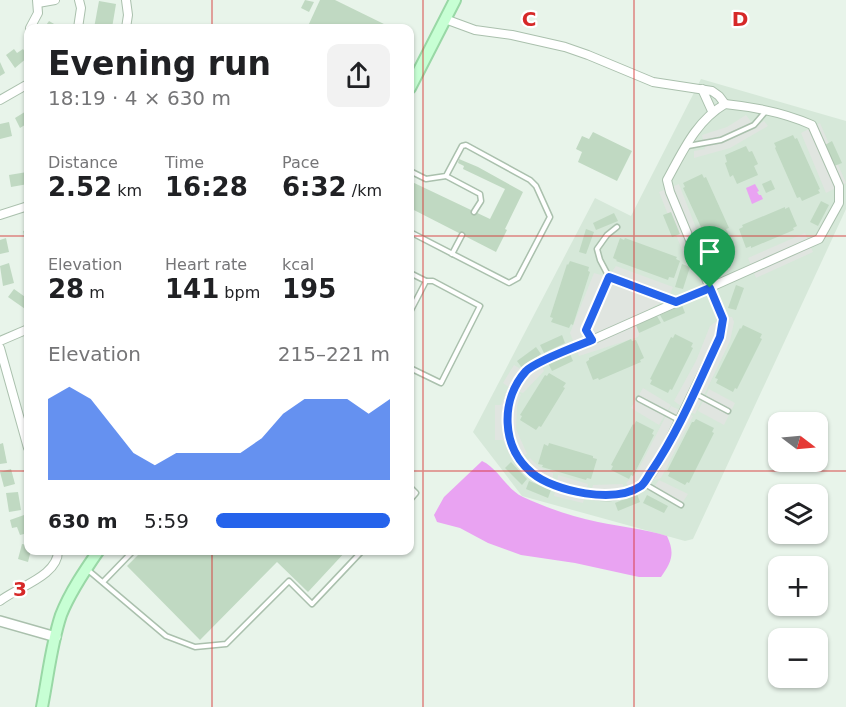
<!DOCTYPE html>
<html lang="en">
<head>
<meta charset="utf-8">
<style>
  body { margin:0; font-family:"DejaVu Sans",sans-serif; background:#f2f2f2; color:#202124; height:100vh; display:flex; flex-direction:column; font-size:22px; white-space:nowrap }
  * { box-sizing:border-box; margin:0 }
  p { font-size:20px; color:#757577 }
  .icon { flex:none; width:33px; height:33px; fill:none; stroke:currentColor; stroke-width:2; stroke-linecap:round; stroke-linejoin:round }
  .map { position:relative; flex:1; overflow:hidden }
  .details { position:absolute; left:24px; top:24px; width:390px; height:531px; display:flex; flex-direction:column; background:#fff; border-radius:12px; box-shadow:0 2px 4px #0004 }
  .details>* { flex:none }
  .needle { width:39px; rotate:106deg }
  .buttons { position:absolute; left:768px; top:412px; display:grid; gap:12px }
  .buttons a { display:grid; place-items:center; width:60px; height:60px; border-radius:12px; background:#fff; box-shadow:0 2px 4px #0004; font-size:30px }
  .pin { position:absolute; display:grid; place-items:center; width:51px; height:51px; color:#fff; margin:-62px -26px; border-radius:50% 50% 50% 0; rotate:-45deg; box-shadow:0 0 6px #0007 }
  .pin .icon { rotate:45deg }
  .round { display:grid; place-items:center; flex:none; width:63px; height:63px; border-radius:12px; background:#f2f2f2 }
  .overview { display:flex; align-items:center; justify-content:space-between; height:102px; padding:0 24px }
  h1 { font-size:33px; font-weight:600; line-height:45px }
  .metrics { display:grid; grid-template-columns:repeat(3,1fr); gap:9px; height:102px; padding:6px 24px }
  .metrics div { display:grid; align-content:center }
  .metrics b { font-size:26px; font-weight:600 }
  .metrics small { font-size:16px; font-weight:400 }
  .metrics p { font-size:16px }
  .chart { height:168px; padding:12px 24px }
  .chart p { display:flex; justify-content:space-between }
  .chart svg { width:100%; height:108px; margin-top:6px; fill:#2563eb; opacity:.7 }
  ul { padding:0 24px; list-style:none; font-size:20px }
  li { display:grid; grid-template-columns:96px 72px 1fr; align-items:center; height:45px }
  li i { height:15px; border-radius:8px; background:#2563eb }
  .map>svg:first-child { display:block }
</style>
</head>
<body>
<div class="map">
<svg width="846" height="707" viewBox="0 0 846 707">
  <rect width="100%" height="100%" fill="#e8f4ea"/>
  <polygon fill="#d6e8d9" points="701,79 846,121 846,209 693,539 685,541 522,496 473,432 595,198 631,216"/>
  <g fill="#e0e5e0">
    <polygon points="746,115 755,127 764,121 768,126 730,148 694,158 694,151 705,149 702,135 727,127"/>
    <polygon points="820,123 846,183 826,193 801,133"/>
    <polygon points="679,184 703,246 684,255 659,192"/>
    <polygon points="805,233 813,252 756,278 748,258"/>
    <polygon points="616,266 673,287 668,299 649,309 638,337 579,356 570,333 594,273 608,277"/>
    <polygon points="722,317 732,317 734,322 730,341 695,414 685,409 674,401 696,361 710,326"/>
    <polygon points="541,363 544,371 523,393 513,390 503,383 514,365 519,368 526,364"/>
    <polygon points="643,388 671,405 659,425 631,408"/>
    <polygon points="709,389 735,403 724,425 698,411"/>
    <polygon points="512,392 521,394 517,406 516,429 527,454 512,460 503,440 495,440 495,405 501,405 506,393"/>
    <polygon points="671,406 693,416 661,478 630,488 626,483 637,472"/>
    <polygon points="530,458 539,467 553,473 553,480 533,471 525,462"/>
    <polygon points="558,475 588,484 583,503 554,496"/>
    <polygon points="659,480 688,494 683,502 654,487"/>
    <polygon points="623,484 624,488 617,492 591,492 593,485"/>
  </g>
  <g fill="#e9a3f2">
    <polygon points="755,184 759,191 757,192 759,195 761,195 763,199 752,204 746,188"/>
    <path d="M482,461C499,469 506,489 523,497C547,508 573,517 598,522C622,527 644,529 667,536C675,553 672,562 661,577H639L575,563L521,555L488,543L460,528L437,522L434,515L444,497Z"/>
  </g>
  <g fill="#c0d9c2">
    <polygon points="305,0 314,2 309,12 301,8"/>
    <polygon points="320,0 335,0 386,25 384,28 313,28 308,26"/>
    <polygon points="99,1 116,4 112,28 94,28"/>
    <polygon points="49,21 61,28 44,28"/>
    <polygon points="14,49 17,53 23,49 28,57 15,68 6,55"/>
    <polygon points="0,62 5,73 0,76"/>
    <polygon points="28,110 28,123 20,128 15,118"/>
    <polygon points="9,122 12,136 0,139 0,124"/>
    <polygon points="593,132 632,151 617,181 578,162 582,152 576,149 582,136 589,139"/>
    <polygon points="793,135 795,139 797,138 820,189 818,190 820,193 802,201 800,197 797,198 775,148 776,147 774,143"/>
    <polygon points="832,141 842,163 834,166 825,145"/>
    <polygon points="746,146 749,152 752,151 758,164 754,166 758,175 737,184 733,175 730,177 725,163 727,162 725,155"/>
    <polygon points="459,159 478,167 523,192 505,229 507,230 496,252 410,208 410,181 490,219 505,189 463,169 464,166 458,163"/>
    <polygon points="27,172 28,184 11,187 9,175"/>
    <polygon points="702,174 704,178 706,177 729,228 726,229 728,233 711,241 709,236 706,238 683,188 685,187 683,183"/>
    <polygon points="771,180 775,189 766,193 762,184"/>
    <polygon points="821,201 829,205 818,226 810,222"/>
    <polygon points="785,207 785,209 789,207 797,226 793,228 794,230 751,248 751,246 746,248 739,229 743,227 742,225"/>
    <polygon points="671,212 680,234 672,237 663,215"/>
    <polygon points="614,213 618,221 596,230 593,223"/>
    <polygon points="586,229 594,232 586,254 579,252"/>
    <polygon points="28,230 28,240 25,241 23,231"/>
    <polygon points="6,238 9,252 0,254 0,240"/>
    <polygon points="620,238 624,240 625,238 677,257 676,259 680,261 674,278 669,277 668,280 616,261 617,260 613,258"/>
    <polygon points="710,253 732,260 730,268 707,261"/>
    <polygon points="570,261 589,267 588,271 590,272 573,325 571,324 569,328 551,322 553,318 550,317 567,264 568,265"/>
    <polygon points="9,263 14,283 3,286 0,266"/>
    <polygon points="682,264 690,267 683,289 675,287"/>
    <polygon points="736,285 744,288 736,310 728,308"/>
    <polygon points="14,289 28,299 28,311 8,297"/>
    <polygon points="682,305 685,313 664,322 660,315"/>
    <polygon points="657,316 661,323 639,333 636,325"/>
    <polygon points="743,325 762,334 760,338 762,339 737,389 735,388 733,392 716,383 718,379 715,378 740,328 741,329"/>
    <polygon points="675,334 693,343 691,347 693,348 672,390 670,389 668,393 650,384 652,380 650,379 671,337 673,338"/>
    <polygon points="562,335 565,343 544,353 540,345"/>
    <polygon points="631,339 632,341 636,340 644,358 640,360 641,362 599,380 598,378 593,380 586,362 589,360 589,358"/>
    <polygon points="536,347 541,354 522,368 517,361"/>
    <polygon points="570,354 573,361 552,371 548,363"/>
    <polygon points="549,373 566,383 563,387 565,388 541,427 539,426 536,430 520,420 522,416 520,415 545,375 547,376"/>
    <polygon points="696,419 714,428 712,432 714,433 689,483 687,482 685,485 668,476 670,472 667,471 692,422 694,422"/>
    <polygon points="636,421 654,430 652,434 654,435 633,476 631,475 629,479 611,470 613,466 611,465 633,424 634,425"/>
    <polygon points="3,443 7,463 0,464 0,444"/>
    <polygon points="549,443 593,456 593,458 597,459 591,479 587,478 586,480 542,467 543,465 538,464 544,444 548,446"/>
    <polygon points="511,462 527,479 522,485 505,468"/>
    <polygon points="11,469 15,484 4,487 0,472"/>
    <polygon points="529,481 551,490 548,498 526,489"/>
    <polygon points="18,492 21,510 9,512 6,493"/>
    <polygon points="637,494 640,502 618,511 615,503"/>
    <polygon points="647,495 668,506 664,513 643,503"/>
    <polygon points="24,515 28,533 20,535 17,527 12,528 10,520"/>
    <polygon points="22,544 28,545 28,550 31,550 28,562 18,559"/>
    <polygon points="143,550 347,550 308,592 277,562 200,640 127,566"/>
  </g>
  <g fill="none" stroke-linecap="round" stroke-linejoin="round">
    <defs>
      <g id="service">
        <polyline points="688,146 721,140 754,125 766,111"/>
        <polyline points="410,171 426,179 446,176 462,146 466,145 530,180 536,186 550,217 518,278 509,283 410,232"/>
        <polyline points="446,176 480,194 481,201 474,212"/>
        <polyline points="452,254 462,235"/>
        <polyline points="410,273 426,281 410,312"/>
        <polyline points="609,277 600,260 597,249 607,235 617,227"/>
        <polyline points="592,340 586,330 609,277 676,302"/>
        <polyline points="410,368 441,383 480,306 433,281 426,281"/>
        <polyline points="694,393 728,411"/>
        <polyline points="639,399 679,420"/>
        <polyline points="643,483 681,505"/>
        <polyline points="410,487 416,493 410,500"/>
        <polyline points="88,570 166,636 195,647 226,644 289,581 312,604 363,550"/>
        <polyline points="103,582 134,550"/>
      </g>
      <g id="minor">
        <polyline points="126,0 128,15 126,28"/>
        <polyline points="38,3 55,0"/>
        <polyline points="445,19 475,30 512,35 565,47 588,55 653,82 712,91 719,96 725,104"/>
        <polyline points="30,28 38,13 37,0"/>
        <polyline points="78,28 81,8 79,0"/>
        <polyline points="702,89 712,111"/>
        <polyline points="0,100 28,84"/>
        <path d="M725,104C755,107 785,113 812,125L839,186V203L819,239L803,246C733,277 662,309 592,340C577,346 536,360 526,371C498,401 502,444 531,472C544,485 594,498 612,496C619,496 637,490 642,485C654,474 665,450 672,435C688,402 704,370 720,337L722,317L670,192L667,180C683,151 696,121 725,104"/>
        <polyline points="0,215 28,206"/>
        <polyline points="0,341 28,329"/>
        <polyline points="0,348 28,448"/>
        <path d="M0,601C17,587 59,576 58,550"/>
      </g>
      <polyline id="tertiary" points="0,621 56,637"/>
      <g id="secondary">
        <polyline points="410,88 455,0"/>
        <path d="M42,707C48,677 51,645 61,615C70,592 85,570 99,550"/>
      </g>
    </defs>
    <use href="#service" stroke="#aac0ad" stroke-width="7"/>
    <use href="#minor" stroke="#aac0ad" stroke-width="10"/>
    <use href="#tertiary" stroke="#aac0ad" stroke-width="12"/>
    <use href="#secondary" stroke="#99d8a6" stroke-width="14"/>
    <use href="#service" stroke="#fff" stroke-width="4"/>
    <use href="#minor" stroke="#fff" stroke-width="8"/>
    <use href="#tertiary" stroke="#fff" stroke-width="9"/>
    <use href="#secondary" stroke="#c7ffd4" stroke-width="10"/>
  </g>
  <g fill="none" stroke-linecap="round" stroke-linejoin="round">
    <defs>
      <path id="route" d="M609,277L676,302L710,288L723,319L720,337C699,382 679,431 651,472C648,476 645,483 641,486C615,504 555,492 532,473C501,447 500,400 526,371C536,361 577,346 592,340L586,330Z"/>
    </defs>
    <use href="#route" stroke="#fff" stroke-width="12"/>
    <use href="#route" stroke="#2563eb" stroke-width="8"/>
  </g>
  <path fill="none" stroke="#d62828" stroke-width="1.5" stroke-opacity="0.55" d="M212,0V28M423,0V707M634,0V707M0,236H28M410,236H846M0,471H28M410,471H846M212,550V707"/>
  <g font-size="20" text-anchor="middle" font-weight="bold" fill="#d62828" stroke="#fff" stroke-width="4.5" stroke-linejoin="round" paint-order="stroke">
    <text x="529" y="26">C</text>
    <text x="740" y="26">D</text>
    <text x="20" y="596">3</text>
  </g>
</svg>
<div class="buttons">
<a><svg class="needle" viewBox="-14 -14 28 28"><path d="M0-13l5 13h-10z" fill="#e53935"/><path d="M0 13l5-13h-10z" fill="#757577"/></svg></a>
<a><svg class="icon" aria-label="layers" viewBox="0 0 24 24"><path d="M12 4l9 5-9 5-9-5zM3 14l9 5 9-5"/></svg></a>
<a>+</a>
<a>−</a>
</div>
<div class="pin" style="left:710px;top:288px;background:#1e9e55"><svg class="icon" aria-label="arrive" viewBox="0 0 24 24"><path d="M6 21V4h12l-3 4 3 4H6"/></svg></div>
<section class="details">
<div class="overview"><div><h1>Evening run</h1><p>18:19 · 4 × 630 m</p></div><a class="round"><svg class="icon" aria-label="share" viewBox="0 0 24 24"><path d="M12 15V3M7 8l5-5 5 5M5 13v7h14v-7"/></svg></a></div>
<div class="metrics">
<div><p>Distance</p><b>2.52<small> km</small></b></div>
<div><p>Time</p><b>16:28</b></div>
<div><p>Pace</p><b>6:32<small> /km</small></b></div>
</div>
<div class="metrics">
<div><p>Elevation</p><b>28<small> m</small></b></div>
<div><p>Heart rate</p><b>141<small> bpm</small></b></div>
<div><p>kcal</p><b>195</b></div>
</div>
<div class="chart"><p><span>Elevation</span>215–221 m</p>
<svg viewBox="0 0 160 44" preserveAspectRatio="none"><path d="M0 44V11L10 6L20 11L30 22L40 33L50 38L60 33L70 33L80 33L90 33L100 27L110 17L120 11L130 11L140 11L150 17L160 11V44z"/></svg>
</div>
<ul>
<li><b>630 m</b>5:59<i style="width:100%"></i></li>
</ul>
</section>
</div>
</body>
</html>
